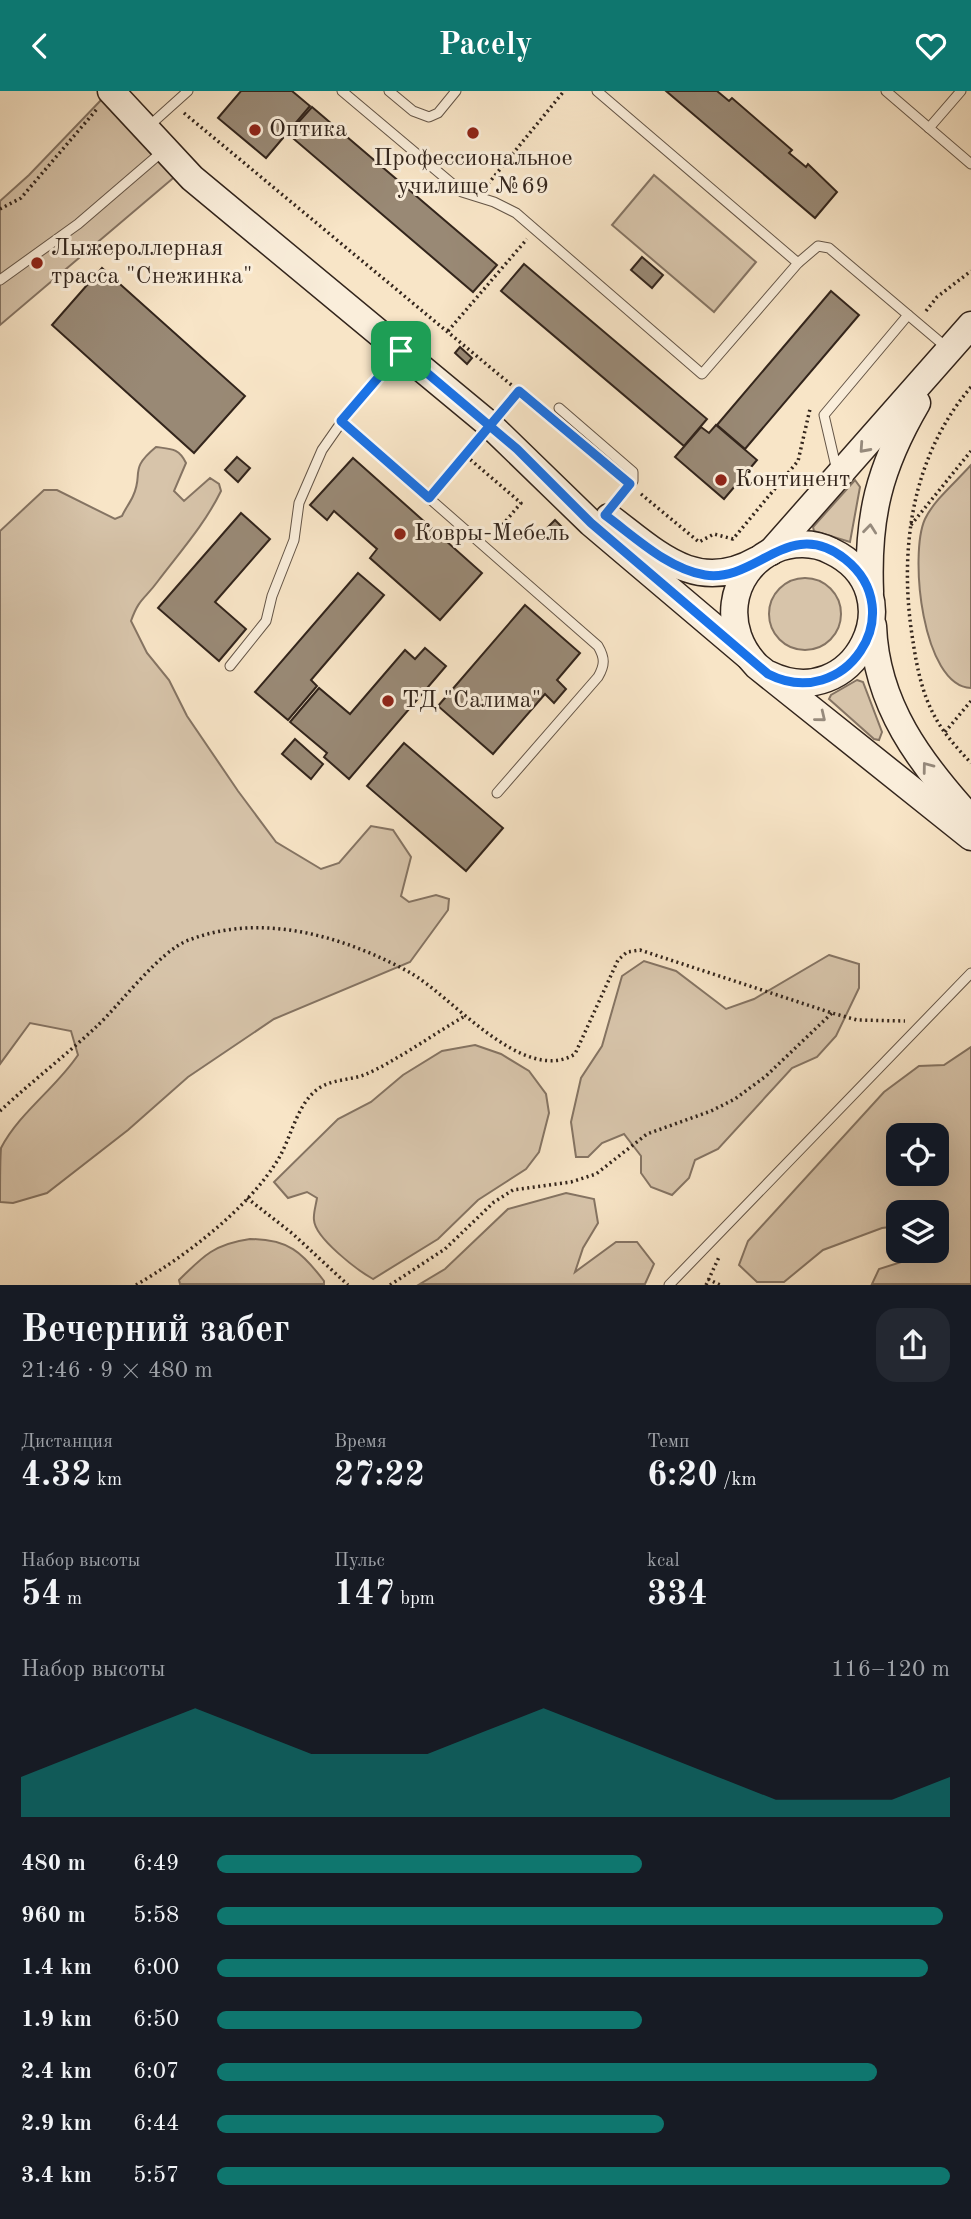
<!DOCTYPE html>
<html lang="ru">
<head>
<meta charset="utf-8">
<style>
  body { margin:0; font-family:"Old Standard TT",serif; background:#242831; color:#f1f3f6; height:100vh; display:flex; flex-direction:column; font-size:26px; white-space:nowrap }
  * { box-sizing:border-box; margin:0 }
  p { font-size:23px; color:#9ea1a6 }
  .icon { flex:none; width:38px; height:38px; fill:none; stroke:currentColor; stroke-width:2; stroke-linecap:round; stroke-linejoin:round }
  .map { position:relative; height:1194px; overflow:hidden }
  .drawer { display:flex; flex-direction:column; background:#171b24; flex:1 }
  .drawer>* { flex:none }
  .fabs { position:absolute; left:886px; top:1032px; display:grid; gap:14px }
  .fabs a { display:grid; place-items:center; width:63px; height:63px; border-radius:14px; background:#171b24; box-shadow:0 7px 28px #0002; font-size:35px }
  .pin { position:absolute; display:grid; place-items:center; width:60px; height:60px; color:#fff; margin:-30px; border-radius:14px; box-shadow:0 4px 10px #0006 }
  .round { display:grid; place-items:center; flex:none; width:74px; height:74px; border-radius:21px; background:#242831 }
  .overview { display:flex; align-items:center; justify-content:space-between; height:119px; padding:0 21px }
  h1 { font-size:38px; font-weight:700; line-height:52px }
  .stats { display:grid; grid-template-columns:repeat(3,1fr); gap:10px; height:119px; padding:7px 21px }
  .stats div { display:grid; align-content:center }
  .stats b { font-size:35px; font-weight:700 }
  .stats small { font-size:19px; font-weight:400 }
  .stats p { font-size:19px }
  .chart { height:196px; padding:14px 21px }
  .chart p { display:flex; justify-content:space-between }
  .chart svg { width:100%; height:126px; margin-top:7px; fill:#0f766e; opacity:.7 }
  ul { padding:0 21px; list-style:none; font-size:23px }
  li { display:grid; grid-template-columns:112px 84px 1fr; align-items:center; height:52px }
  li i { height:18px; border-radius:9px; background:#0f766e }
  header { display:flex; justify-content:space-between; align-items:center; height:91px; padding:0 21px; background:#0f766e; color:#fff; font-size:32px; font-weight:700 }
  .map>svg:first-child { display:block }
</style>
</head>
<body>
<header><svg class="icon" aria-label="back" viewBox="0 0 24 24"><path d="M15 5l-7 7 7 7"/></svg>Pacely<svg class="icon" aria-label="heart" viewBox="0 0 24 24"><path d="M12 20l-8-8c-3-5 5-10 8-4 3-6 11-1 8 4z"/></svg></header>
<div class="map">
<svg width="971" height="1194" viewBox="0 0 971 1194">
  <rect width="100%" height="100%" fill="#f8e5c7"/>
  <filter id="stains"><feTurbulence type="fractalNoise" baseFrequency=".00286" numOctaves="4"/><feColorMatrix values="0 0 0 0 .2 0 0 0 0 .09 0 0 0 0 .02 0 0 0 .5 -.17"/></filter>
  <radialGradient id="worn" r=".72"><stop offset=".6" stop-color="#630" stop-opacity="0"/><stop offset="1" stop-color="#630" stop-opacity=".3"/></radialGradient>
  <g fill="#d7c4aa" stroke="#857463" stroke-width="2" fill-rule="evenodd">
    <polygon points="103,7 178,83 0,234 0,110 29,84"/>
    <polygon points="654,84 756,171 714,221 612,134"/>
    <path d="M156,356C171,358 179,357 186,372L174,400L184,410L210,387L219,393L221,400C205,433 180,461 158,490C145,508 139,507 131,530L147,562L169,589L187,625L238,700L276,751L321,778L339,772L371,735L393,739L411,766L401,805L409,811L436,804L449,808L448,819L410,871L274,928L188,986L128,1039L47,1102L13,1112L0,1111C0,1097 0,1069 1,1057C19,1022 56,997 78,964L71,940L30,932L0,973V440L44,399H57L115,428L122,425C125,418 130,412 133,405C144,382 128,379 156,356Z"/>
    <path d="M971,374V597C922,595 909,463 925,428C934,409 957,390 971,374Z"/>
    <polygon points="855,389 860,396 850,451 814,440 813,436"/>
    <circle cx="805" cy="523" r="36"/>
    <polygon points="857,589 863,591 882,641 879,649 874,648 829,608 831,604"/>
    <polygon points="829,864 859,873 859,897 836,945 817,966 792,977 718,1058 695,1069 689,1087 672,1104 651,1096 641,1082 641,1065 624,1043 602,1052 588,1066 576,1066 571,1031 581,987 602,955 622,885 644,870 676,880 726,918 754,908"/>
    <path d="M475,954L501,963L529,980L546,1003L549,1022L539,1061L526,1078L478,1109L438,1148L373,1188C357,1179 315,1147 314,1129C313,1123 316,1114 317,1107L307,1101L288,1107L274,1091L338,1028L371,1011L403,984L442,960Z"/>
    <path d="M971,956V1193H872L879,1178L936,1160V1122H898V1135L882,1137L823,1159L784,1191H757L739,1174L748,1150L884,1001L919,975L944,974ZM898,1045H936V1083H898Z"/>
    <polygon points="566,1102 594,1108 598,1132 583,1157 575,1181 616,1151 637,1151 654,1173 645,1193 420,1193 445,1178 508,1118"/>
    <path d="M250,1148C288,1148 302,1161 324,1190V1193H180L179,1189C204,1164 215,1153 250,1148Z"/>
  </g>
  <g fill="#998975" stroke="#33251c" stroke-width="2">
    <polygon points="241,0 292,0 310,15 266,67 218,27"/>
    <polygon points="666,0 717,0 729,10 732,7 792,59 789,62 806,76 808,73 837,101 815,127"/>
    <polygon points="312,16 497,174 473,201 288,43"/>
    <polygon points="642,166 663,184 652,197 631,179"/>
    <polygon points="524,173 707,328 684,355 501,200"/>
    <polygon points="102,177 245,305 194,362 52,234"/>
    <polygon points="831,200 859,224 745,358 717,334"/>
    <polygon points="460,256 472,267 467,273 455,262"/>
    <polygon points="716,334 757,369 724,408 675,366 701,336 709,342"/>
    <polygon points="237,366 250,377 238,391 225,379"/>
    <polygon points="353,367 482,482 440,529 370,467 377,458 334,420 327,429 310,414"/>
    <polygon points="241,422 270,448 215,511 246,538 219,570 158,517"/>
    <polygon points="555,429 565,439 559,446 548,436"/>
    <polygon points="358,482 384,504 311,589 317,595 288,629 255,601"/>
    <polygon points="525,514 580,562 557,589 566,598 554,612 545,603 493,663 438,615"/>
    <polygon points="425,557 446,575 349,688 324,666 327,662 290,631 319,597 350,623 405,559 415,568"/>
    <polygon points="295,648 323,673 311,688 282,663"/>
    <polygon points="404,652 503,737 466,780 367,695"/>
  </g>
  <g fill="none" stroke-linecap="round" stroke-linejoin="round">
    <defs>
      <g id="lane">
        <polyline points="342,0 462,101 494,111 516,122 702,283 798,172 818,155 829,157 946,256"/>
        <polyline points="389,0 413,20 429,26 438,22 456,0"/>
        <polyline points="597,0 798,172"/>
        <polyline points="886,0 971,73"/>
        <polyline points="149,35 188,0"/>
        <polyline points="929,37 961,0"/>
        <polyline points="0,189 78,133 163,60"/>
        <polyline points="559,317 633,381 633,390 607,422"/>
        <path d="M341,330L598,555C605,567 605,574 598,586L497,702"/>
        <polyline points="837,380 824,324 908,224"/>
        <polyline points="230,575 266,530 272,505 294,449 299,412 322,359 352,316 400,262"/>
        <polyline points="669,1194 971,882"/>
      </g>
      <g id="secondary">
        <polyline points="111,0 192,87 490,334 591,432 748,565"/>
        <path d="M609,426C657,462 696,504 757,469"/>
        <polyline points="771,461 971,234"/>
        <path d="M870,501C867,426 879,377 917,312"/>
        <path d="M873,535C876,614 920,672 971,728"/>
        <path d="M768,583C855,626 916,500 831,460C814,451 792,451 774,459C727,482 722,540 757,575L971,746"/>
      </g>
    </defs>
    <use href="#lane" stroke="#645547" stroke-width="11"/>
    <use href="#secondary" stroke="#33251c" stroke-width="29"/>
    <g stroke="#33251c" stroke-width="3.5" stroke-dasharray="2 3.5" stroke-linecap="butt">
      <polyline points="184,22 544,321"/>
      <polyline points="488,93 564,0"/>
      <polyline points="0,118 21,107 97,18"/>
      <polyline points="926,220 937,206 971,180"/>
      <polyline points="448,240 527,148"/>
      <path d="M971,296C912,365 899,457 912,544C916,571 921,601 935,626C944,643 958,658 971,672"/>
      <polyline points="505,317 519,300"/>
      <polyline points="475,353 465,364 521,412 493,445"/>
      <polyline points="437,397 465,364"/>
      <polyline points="641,403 699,451 714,443 733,448 798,370 810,318"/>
      <polyline points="911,434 971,360"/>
      <polyline points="945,641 971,610"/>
      <path d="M0,1020C31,991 65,965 96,936C120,914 159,860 189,849C262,821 343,845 409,881C451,904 523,995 575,963L618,869L627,861L640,859L832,922L857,929L905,930"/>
      <polyline points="247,1107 293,1143 348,1194"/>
      <polyline points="708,1188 720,1194"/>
      <path d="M136,1194C186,1165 249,1117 279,1067C291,1046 296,1018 314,1001C328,988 347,990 364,984C395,971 435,942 465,925"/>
      <polyline points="390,1194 445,1158 494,1111 513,1099 571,1091 596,1083 647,1043 711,1020 735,1008 766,985 832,922"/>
      <polyline points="706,1194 720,1164"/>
    </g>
    <use href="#lane" stroke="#faeedb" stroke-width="9"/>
    <use href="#secondary" stroke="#faeedb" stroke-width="26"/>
  </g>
  <defs><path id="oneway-chevron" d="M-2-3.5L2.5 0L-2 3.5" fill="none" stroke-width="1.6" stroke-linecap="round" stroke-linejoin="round" transform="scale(1.75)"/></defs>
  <g stroke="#968a7c">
    <use href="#oneway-chevron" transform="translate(864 357) rotate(132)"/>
    <use href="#oneway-chevron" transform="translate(870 438) rotate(-84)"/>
    <use href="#oneway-chevron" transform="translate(821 626) rotate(39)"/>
    <use href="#oneway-chevron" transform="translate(927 676) rotate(-127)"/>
  </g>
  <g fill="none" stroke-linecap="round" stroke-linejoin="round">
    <defs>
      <path id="route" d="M401,260L517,358L591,432L768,583C845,622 912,521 845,468C789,424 757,492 705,484C668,478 635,446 605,424L630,393L519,300C489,336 459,371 429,407L341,330L401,260"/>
    </defs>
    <use href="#route" stroke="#fff" stroke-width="14"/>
    <use href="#route" stroke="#1a73e8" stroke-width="9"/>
  </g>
  <g fill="#8f2418" stroke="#faeedb" stroke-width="2.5">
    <circle cx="255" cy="39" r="7"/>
    <circle cx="473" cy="42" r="7"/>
    <circle cx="37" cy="172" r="7"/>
    <circle cx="721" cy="389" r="7"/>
    <circle cx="400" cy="443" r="7"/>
    <circle cx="388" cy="610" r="7"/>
  </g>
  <g text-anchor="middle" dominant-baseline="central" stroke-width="6" stroke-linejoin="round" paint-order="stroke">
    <g font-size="24" fill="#33251c" stroke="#faeedb" text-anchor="start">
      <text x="269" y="39">Оптика</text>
      <text x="473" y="68" text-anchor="middle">Профессиональное<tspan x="473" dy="28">училище №69</tspan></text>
      <text x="51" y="158">Лыжероллерная<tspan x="51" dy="28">трасса "Снежинка"</tspan></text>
      <text x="735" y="389">Континент</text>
      <text x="414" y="443">Ковры-Мебель</text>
      <text x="402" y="610">ТД "Салима"</text>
    </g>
  </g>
  <rect width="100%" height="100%" filter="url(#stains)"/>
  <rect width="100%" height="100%" fill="url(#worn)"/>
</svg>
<div class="fabs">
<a><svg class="icon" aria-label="locate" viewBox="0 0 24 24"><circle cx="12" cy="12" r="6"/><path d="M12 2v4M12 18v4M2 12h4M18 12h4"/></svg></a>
<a><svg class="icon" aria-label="layers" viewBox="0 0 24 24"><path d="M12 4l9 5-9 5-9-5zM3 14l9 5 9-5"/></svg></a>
</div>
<div class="pin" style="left:401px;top:260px;background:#1e9e55"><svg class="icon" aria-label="arrive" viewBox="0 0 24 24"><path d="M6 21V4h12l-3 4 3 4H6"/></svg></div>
</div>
<section class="drawer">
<div class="overview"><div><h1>Вечерний забег</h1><p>21:46 · 9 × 480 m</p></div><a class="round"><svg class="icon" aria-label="share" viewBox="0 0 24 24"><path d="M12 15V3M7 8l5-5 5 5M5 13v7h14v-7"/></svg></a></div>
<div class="stats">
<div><p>Дистанция</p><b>4.32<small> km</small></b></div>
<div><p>Время</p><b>27:22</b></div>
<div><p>Темп</p><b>6:20<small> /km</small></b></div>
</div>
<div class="stats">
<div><p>Набор высоты</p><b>54<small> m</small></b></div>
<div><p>Пульс</p><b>147<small> bpm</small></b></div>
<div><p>kcal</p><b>334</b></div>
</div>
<div class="chart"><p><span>Набор высоты</span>116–120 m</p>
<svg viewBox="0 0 160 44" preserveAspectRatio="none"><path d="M0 44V30L10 22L20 14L30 6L40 14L50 22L60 22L70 22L80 14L90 6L100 14L110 22L120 30L130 38L140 38L150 38L160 30V44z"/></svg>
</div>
<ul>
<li><b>480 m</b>6:49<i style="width:58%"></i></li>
<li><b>960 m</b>5:58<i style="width:99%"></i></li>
<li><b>1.4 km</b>6:00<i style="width:97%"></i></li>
<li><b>1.9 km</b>6:50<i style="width:58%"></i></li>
<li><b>2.4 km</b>6:07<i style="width:90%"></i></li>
<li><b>2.9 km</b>6:44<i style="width:61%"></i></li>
<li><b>3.4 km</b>5:57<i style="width:100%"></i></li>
</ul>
</section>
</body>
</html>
